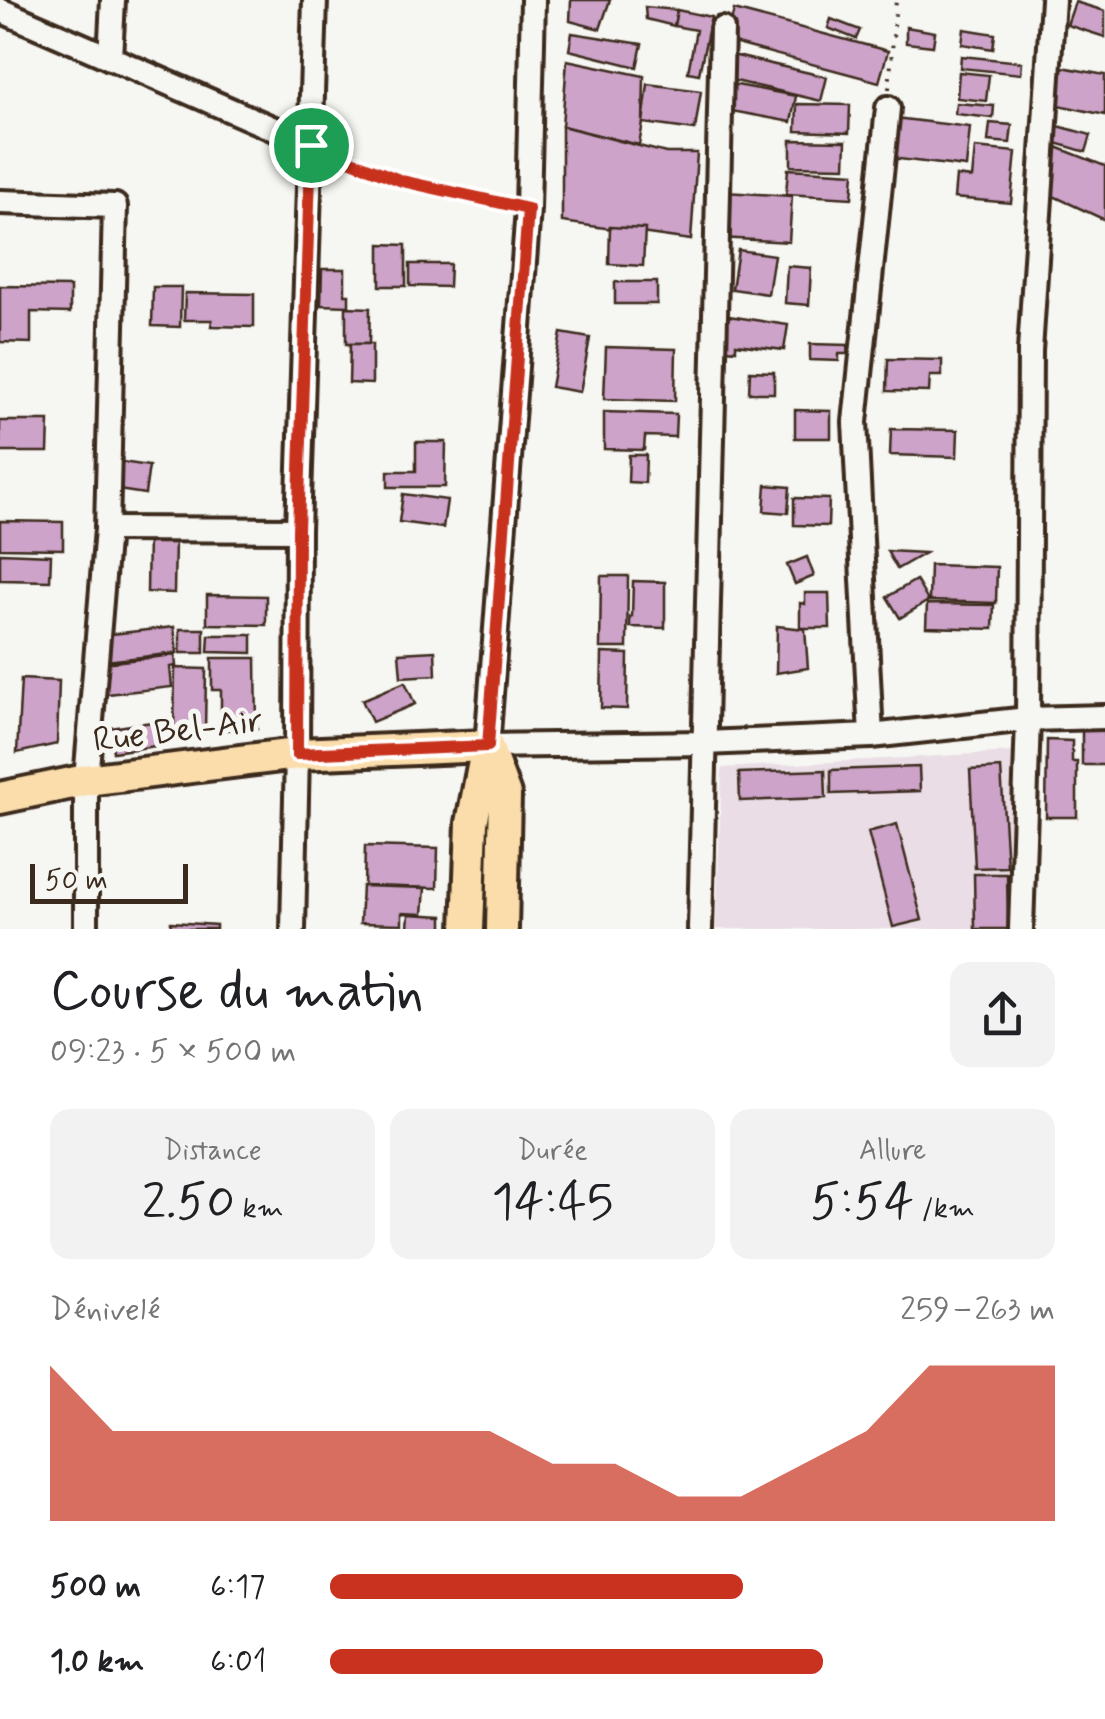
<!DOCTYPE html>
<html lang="fr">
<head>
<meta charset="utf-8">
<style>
  body { margin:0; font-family:Mynerve,sans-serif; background:#f2f2f2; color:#202124; height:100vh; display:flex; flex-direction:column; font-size:38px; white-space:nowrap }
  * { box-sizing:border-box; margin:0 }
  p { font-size:32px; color:#757577 }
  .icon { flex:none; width:55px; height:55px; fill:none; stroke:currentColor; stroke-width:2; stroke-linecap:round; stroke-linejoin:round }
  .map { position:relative; height:929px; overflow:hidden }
  .side { display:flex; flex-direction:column; background:#fff; flex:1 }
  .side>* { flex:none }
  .scale { position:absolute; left:30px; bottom:25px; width:158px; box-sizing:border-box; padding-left:10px; border:5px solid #3b2a1e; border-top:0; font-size:28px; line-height:35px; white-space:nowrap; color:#3b2a1e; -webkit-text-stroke:8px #f6f6f2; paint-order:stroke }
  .pin { position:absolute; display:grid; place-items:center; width:85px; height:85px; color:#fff; margin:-42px; border:5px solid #fff; border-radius:50%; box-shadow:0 2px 10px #0007 }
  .round { display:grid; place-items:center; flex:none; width:105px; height:105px; border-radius:20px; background:#f2f2f2 }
  .headline { display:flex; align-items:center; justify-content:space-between; height:170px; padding:0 50px }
  h1 { font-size:55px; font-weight:600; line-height:75px }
  .figures { display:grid; grid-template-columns:repeat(3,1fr); gap:15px; height:170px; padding:10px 50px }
  .figures div { display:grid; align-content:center; border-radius:20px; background:#f2f2f2; text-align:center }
  .figures b { font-size:50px; font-weight:600 }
  .figures small { font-size:28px; font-weight:400 }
  .figures p { font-size:28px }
  .chart { height:280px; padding:20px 50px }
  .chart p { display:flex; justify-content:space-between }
  .chart svg { width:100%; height:180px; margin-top:10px; fill:#c8321e; opacity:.7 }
  ul { padding:0 50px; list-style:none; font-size:32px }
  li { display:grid; grid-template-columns:160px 120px 1fr; align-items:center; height:75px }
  li i { height:25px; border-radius:12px; background:#c8321e }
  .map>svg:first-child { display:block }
</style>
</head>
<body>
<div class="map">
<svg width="1105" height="929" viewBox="0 0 1105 929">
  <rect width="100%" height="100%" fill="#f6f6f2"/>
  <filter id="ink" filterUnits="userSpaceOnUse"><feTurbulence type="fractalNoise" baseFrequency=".01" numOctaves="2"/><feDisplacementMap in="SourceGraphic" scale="20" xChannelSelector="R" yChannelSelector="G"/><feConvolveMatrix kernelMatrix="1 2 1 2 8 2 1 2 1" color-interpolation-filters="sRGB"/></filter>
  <g filter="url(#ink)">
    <polygon fill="#eadde6" points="1012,752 1007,929 716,929 722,768"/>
    <g fill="#cda3c9" stroke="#3b2a1e" stroke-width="2.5">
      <polygon points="571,0 610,0 600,29 570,21"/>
      <polygon points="1075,2 1105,11 1105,37 1067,25"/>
      <polygon points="645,7 677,10 674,26 646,19"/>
      <polygon points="677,10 711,17 699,74 688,72 696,30 674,26"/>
      <polygon points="734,10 888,51 879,82 726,41"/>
      <polygon points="831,19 860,30 856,39 828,28"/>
      <polygon points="906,27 935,32 933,46 906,43"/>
      <polygon points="964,29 995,34 993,49 962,44"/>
      <polygon points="572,33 642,44 637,67 569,50"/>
      <polygon points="728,54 827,77 821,101 723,78"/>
      <polygon points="961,56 1022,62 1021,74 960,68"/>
      <polygon points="567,60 644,76 643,123 639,145 562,126"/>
      <polygon points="1062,67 1105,75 1105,115 1054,104"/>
      <polygon points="959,72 989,75 986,101 957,98"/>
      <polygon points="726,83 796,96 791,122 721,109"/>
      <polygon points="648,84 701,91 695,130 643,123"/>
      <polygon points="956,103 994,106 993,118 955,114"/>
      <polygon points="797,104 850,105 849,133 796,131"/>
      <polygon points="895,118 970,127 966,167 890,158"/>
      <polygon points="990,123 1012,125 1010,143 988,141"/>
      <polygon points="1051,124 1091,135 1086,152 1046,140"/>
      <polygon points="562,126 666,153 697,153 691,240 562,222"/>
      <polygon points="791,140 846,141 845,167 791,166"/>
      <polygon points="1054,146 1105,166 1105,220 1049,194"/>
      <polygon points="975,148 1016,152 1011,203 954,198 956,176 972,178"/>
      <polygon points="788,169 854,173 852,198 786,194"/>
      <polygon points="724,192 792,196 789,242 721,238"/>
      <polygon points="610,227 645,229 643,266 609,264"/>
      <polygon points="380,244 406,245 406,286 380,286"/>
      <polygon points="738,250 774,255 768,294 732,289"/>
      <polygon points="410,264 450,264 449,287 410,286"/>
      <polygon points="787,266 811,268 809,305 785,303"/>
      <polygon points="322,269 345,269 345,294 349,294 349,306 321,305"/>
      <rect x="615" y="282" width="42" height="22"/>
      <polygon points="0,286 70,287 70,313 31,312 31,343 0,342"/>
      <polygon points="153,287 181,287 180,327 152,326"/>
      <polygon points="185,293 254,294 254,327 211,326 212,320 184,320"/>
      <polygon points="346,307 370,308 369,344 346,344"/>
      <polygon points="722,315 788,325 784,350 736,344 736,350 718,348"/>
      <polygon points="561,333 590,338 580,392 551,387"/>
      <polygon points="350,344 372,344 372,384 349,383"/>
      <polygon points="810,344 848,345 847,354 839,354 839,361 810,360"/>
      <polygon points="606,347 676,349 675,401 604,399"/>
      <polygon points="888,359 942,360 942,376 930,376 929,392 887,391"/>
      <polygon points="750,371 774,372 774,393 749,393"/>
      <polygon points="795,410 831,411 831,438 795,438"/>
      <polygon points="604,412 676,414 675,437 645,436 644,450 604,449"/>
      <polygon points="0,421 49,421 48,452 0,452"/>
      <polygon points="891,429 958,430 957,457 890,455"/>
      <polygon points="416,442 446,442 445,487 388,487 388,471 416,471"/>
      <polygon points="629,455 646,455 645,483 628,482"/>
      <polygon points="102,459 149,466 145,494 98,487"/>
      <polygon points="766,485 790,487 788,513 764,511"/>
      <polygon points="403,494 447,500 443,528 399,522"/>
      <polygon points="794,498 829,499 828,526 794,525"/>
      <polygon points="0,521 63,522 63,549 0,548"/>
      <polygon points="148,537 175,538 174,593 147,592"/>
      <polygon points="887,551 925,553 897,569"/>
      <polygon points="0,553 51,555 50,581 0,580"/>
      <polygon points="807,557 814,576 795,584 787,565"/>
      <polygon points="930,565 997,567 996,603 929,601"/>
      <polygon points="601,576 628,576 627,648 600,648"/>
      <polygon points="916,580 928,601 900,618 887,597"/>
      <polygon points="633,581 665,582 665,628 630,627 630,617 632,617"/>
      <polygon points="805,593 829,593 830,628 800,628 800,603 805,604"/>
      <polygon points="207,595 266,596 266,625 207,624"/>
      <polygon points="927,604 994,605 993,629 926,627"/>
      <polygon points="777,626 805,629 808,668 776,673"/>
      <polygon points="174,627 177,653 97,662 94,636"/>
      <rect x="180" y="629" width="24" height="24"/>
      <polygon points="209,635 252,635 252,653 208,652"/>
      <polygon points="435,651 436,675 401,677 399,653"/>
      <polygon points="602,653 628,654 627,709 601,708"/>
      <polygon points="175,655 176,666 170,667 172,687 98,695 95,664"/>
      <polygon points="212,658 256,658 257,729 221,730 221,690 212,690"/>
      <polygon points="175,668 206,669 205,733 174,733"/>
      <polygon points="21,679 59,681 57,744 17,753"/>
      <polygon points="405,682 415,704 372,722 362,700"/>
      <polygon points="166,720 170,744 113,752 110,728"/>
      <polygon points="1082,728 1105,729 1105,765 1082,765"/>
      <polygon points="1047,740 1072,741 1072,762 1077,762 1077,817 1046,817"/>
      <polygon points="919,767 920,791 831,794 831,770"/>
      <polygon points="1001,768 1007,867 975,868 970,770"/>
      <polygon points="825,770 826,798 740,801 739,773"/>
      <polygon points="897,824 922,920 893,927 868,832"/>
      <polygon points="365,846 438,848 437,888 364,886"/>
      <polygon points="974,874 1007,874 1008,929 975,929"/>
      <polygon points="362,886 425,888 423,914 402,913 402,924 360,923"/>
      <polygon points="409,914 443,916 443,929 408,927"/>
      <polygon points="171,922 216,925 216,929 170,929"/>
    </g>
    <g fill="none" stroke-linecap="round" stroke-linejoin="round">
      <defs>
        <g id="minor">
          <polyline points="533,0 528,209 487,746 705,743 871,736 1028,719 1105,717"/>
          <polyline points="0,10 311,145"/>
          <polyline points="110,58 113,0"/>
          <polyline points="0,202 115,206 107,529 86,780 86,929"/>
          <polyline points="107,529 298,530"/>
          <polyline points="871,736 855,422 888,108"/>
          <polyline points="293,929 297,754 298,530 315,0"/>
          <polyline points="700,929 722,29"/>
          <polyline points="1021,929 1028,719 1030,351 1053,0"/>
        </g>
        <g id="major">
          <polyline points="487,746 505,795 502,929"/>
          <polyline points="0,798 86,780 297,754 487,746"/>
          <polyline points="468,929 472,823 487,746"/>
        </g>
      </defs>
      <use href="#minor" stroke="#3b2a1e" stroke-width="30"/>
      <use href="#major" stroke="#3b2a1e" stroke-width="38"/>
      <g stroke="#3b2a1e" stroke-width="4" stroke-dasharray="2.5 8" stroke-linecap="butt">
        <polyline points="889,89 896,0"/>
        <polyline points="331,153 403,181 508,205"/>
      </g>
      <use href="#minor" stroke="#f6f6f2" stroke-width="22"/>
      <use href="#major" stroke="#fbddab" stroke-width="30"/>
    </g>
  </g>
  <g fill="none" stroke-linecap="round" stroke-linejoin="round" filter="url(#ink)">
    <defs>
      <polygon id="route" points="311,145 402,181 528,209 488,746 297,754 298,530"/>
    </defs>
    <use href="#route" stroke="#fff" stroke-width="20"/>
    <use href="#route" stroke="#c8321e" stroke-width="12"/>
  </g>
  <g text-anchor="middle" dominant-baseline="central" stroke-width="10" stroke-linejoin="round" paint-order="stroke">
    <g font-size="35" fill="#3b2a1e" stroke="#f6f6f2">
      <text transform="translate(178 731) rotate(-7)">Rue Bel-Air</text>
    </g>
  </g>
</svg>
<div class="scale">50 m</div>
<div class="pin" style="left:311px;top:145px;background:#1e9e55"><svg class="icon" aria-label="arrive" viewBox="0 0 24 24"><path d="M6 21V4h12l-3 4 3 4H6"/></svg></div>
</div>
<section class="side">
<div class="headline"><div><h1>Course du matin</h1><p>09:23 · 5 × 500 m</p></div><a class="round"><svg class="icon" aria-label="share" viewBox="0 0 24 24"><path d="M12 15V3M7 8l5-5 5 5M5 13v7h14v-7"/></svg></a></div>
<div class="figures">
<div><p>Distance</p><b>2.50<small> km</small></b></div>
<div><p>Durée</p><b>14:45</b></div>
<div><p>Allure</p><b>5:54<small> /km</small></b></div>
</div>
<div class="chart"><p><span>Dénivelé</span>259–263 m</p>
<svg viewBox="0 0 160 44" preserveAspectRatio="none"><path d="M0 44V6L10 22L20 22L30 22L40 22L50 22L60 22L70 22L80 30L90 30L100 38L110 38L120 30L130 22L140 6L150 6L160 6V44z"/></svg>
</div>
<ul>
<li><b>500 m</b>6:17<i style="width:57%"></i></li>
<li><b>1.0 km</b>6:01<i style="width:68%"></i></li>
</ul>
</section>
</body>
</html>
